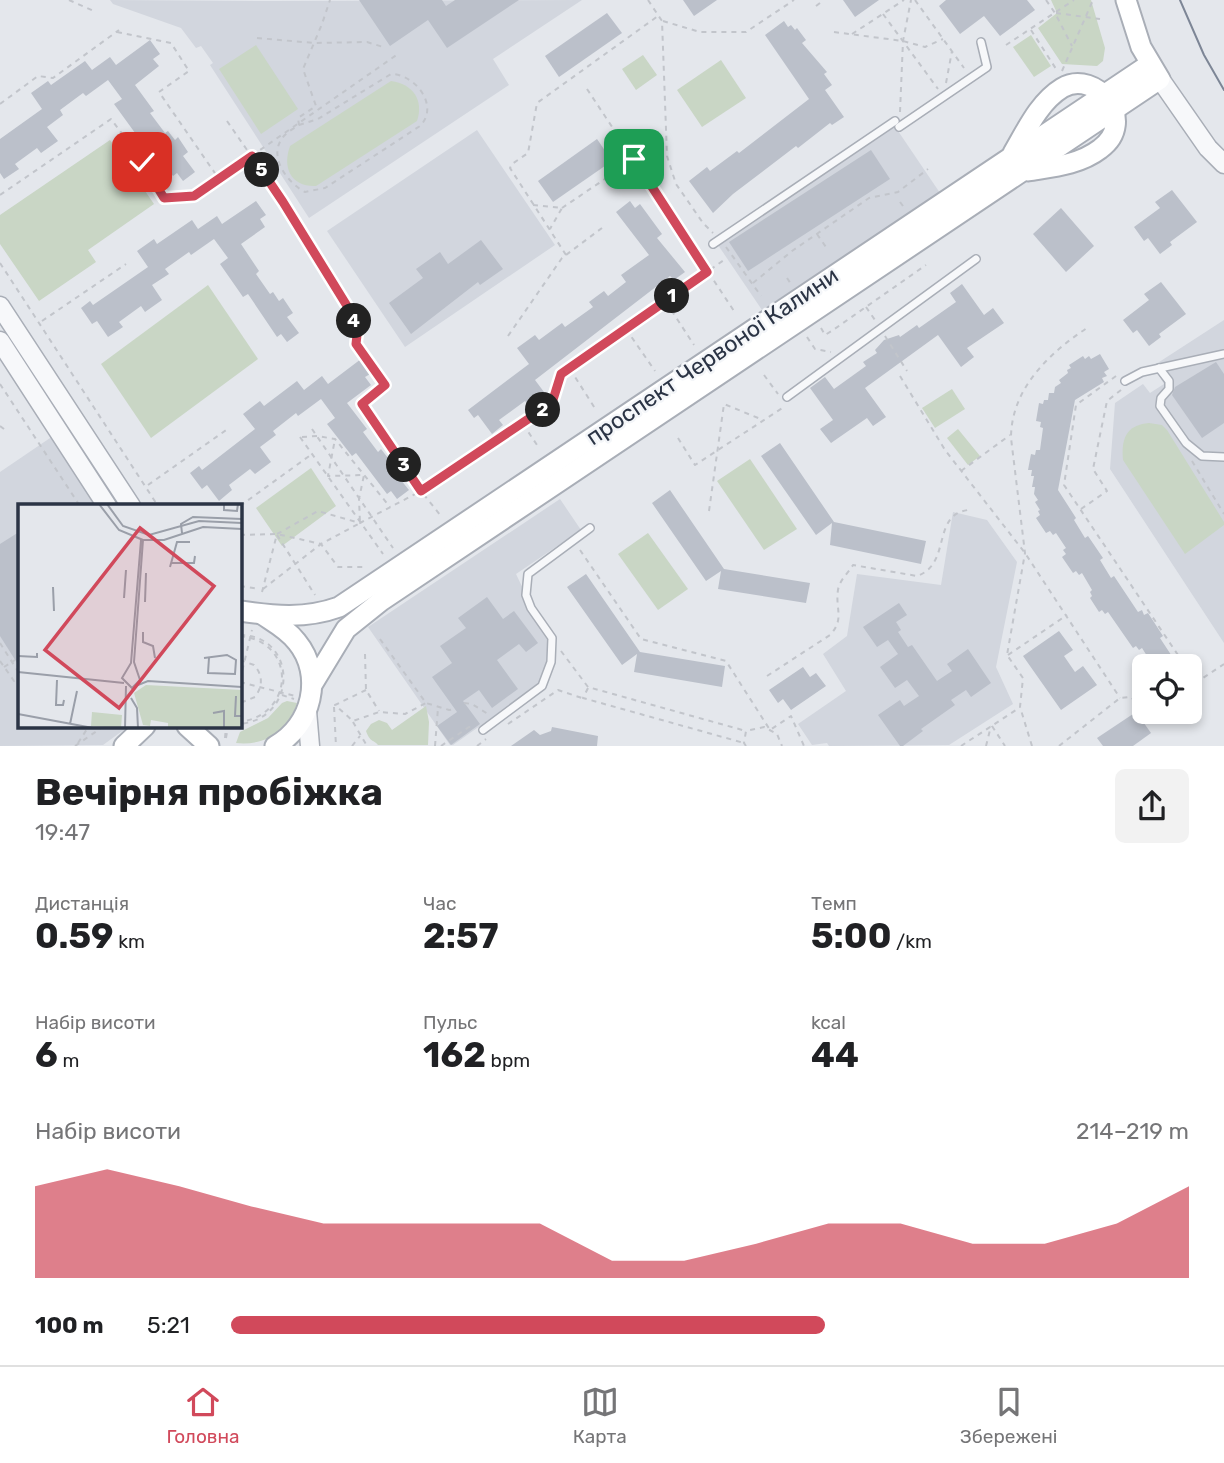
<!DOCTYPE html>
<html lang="uk">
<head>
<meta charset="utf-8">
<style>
  body { margin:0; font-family:Rubik,sans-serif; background:#f2f2f2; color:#202124; height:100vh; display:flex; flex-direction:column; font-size:26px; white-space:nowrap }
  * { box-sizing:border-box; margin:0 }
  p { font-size:23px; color:#757577 }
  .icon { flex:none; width:38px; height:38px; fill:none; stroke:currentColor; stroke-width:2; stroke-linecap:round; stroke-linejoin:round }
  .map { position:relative; height:746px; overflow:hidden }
  .drawer { display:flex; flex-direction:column; background:#fff; flex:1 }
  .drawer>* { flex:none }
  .fabs { position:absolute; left:1132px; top:654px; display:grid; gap:14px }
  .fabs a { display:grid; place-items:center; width:70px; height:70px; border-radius:10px; background:#fff; box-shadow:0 4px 10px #0003; font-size:35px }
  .pin { position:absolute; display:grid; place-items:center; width:60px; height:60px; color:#fff; margin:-30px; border-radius:14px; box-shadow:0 4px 10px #0006 }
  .km { position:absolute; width:35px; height:35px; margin:-18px; border-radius:50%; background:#222; color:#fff; font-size:19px; line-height:35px; text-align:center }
  .round { display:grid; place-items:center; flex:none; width:74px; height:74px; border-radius:10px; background:#f2f2f2 }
  .summary { display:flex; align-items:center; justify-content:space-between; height:119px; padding:0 35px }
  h1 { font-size:38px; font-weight:700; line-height:52px }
  .metrics { display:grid; grid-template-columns:repeat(3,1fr); gap:10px; height:119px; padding:7px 35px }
  .metrics div { display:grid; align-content:center }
  .metrics b { font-size:35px; font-weight:700 }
  .metrics small { font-size:19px; font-weight:400 }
  .metrics p { font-size:19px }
  .chart { height:196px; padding:14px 35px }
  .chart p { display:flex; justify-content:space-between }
  .chart svg { width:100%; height:126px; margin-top:7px; fill:#d1495b; opacity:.7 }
  ul { padding:0 35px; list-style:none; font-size:23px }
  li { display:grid; grid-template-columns:112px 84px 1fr; align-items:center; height:52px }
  li i { height:18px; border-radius:9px; background:#d1495b }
  .menu { display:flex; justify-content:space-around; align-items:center; height:98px; border-top:2px solid #e0e0e0; background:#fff; font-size:19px; color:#757577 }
  .menu a { display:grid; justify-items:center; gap:4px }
  .menu .on { color:#d1495b }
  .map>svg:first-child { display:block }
</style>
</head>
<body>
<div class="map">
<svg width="1224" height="746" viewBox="0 0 1224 746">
  <rect width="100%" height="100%" fill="#e4e7ec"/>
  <g fill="#d2d6de">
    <polygon points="110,0 273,1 582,0 493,59 509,85 309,218 210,65 213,63 201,46 196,48 181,28 113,4"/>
    <polygon points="894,125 940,193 762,310 718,245"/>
    <polygon points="477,130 555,245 405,347 327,231"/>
    <polygon points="1224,320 1224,643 1110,469 1115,403 1143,384 1150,393 1164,384 1153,366"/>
    <polygon points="53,436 99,506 19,506 19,726 129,726 103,745 0,746 0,472"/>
    <polygon points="560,499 581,530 516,574 526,595 527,609 548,639 547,664 538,685 453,745 450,745 368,627"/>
    <polygon points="953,512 987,520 1017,562 996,667 1013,704 949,745 829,746 827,743 812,745 798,724 846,691 823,654 847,636 857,574 941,585"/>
  </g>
  <g fill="#c9d6c5">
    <polygon points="1051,0 1091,0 1105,48 1103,61 1097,66 1062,64 1038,28 1057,13"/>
    <polygon points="1031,35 1051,66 1034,77 1013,47"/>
    <polygon points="256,45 298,109 261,134 219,69"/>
    <polygon points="643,55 657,75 636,90 622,69"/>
    <polygon points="721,60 746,98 702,127 677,90"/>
    <path d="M391,81C413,84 424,100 417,121L316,186C291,187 282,168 290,146Z"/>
    <polygon points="110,140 154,204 88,250 96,262 39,301 0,244 0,215"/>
    <polygon points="208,285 258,359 151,438 101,364"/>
    <polygon points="952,389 965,409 935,428 922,408"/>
    <path d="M1149,423L1162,425L1167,430L1224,522V525L1185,554L1123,460C1121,439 1126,425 1149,423Z"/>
    <polygon points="958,429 980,456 968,465 947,438"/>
    <polygon points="750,459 797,529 764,550 717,481"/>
    <polygon points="311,468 336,506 282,546 256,508"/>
    <polygon points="648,533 688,589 658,610 618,554"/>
    <path d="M287,701L297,703C288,731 266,746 236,743L240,732L268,718L282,703Z"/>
    <path d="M426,706L429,722L428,745H378C375,740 370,743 366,731L371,724L379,720L387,723L392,730Z"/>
  </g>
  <g fill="#bbc0ca">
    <polygon points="359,0 442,0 446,6 455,0 519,0 447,48 428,20 390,46"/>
    <polygon points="683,0 717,0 694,16"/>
    <polygon points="843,0 879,0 855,17"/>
    <polygon points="946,0 1027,0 1035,10 1000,36 984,16 960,34 939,6"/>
    <polygon points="607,13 622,33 559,77 545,56"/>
    <polygon points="784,21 788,27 791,25 795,30 797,28 806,40 802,43 827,72 824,74 832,85 825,90 844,117 832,125 830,123 798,148 796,146 733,194 713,213 689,181 707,167 710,171 737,151 739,153 809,99 765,35"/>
    <polygon points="150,40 160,54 153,59 159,66 135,85 154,111 150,113 165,133 168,131 175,140 178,137 188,152 183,156 195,172 183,181 177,173 173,176 143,134 138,137 114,104 122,99 108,80 86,96 83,93 60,110 63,115 47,127 58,141 41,153 37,148 15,164 19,169 4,179 0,173 0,139 42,109 31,93 48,81 51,85 85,61 92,70 110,57 116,65"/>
    <polygon points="597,139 612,161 553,202 538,181"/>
    <polygon points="871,150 890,179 748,271 729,242"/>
    <polygon points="1172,190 1197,222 1170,242 1172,245 1160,254 1148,238 1144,241 1134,227 1160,208 1155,202"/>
    <polygon points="256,201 266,215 260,219 265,227 241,244 259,271 256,274 270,294 273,292 279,301 283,298 293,313 287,317 299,333 287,342 281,334 277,337 248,294 243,297 220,264 228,258 214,239 191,255 189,252 165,269 169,274 152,285 162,300 145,312 141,306 119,322 123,327 108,337 97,321 92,324 81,308 90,301 93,305 148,267 137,251 154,239 157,244 192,220 198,229 217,216 222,224"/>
    <polygon points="630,201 635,208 640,204 662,234 657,238 685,272 674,280 670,276 535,380 547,396 531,408 525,401 499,420 503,425 492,434 478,415 474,418 468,410 529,364 517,348 535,335 539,340 562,323 565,327 593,307 589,302 597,296 604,291 608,296 626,282 621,275 649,255 616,212"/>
    <polygon points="1061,208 1094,246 1066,272 1033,234"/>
    <polygon points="481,240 503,269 480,285 478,282 411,334 389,303 423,278 416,269 440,252 448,264"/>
    <polygon points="1161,282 1186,314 1159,334 1161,337 1149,346 1137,330 1133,333 1123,320 1149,300 1144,294"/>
    <polygon points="962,284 984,315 993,308 1004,323 967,348 974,357 961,367 938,335 865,388 886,417 873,426 867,418 831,443 820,429 833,420 810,388 825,377 834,389 866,366 863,362 877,353 875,350 884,340 899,335 900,337 917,325 919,328 956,302 950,293"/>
    <polygon points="1100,354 1109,369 1104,372 1107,376 1102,378 1104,382 1075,400 1058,490 1076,518 1074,520 1085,538 1088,536 1103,558 1100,560 1111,578 1114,576 1138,612 1142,610 1144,615 1148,613 1163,636 1160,638 1179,667 1154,667 1142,648 1139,650 1136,646 1133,648 1108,612 1105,614 1102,610 1099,612 1090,598 1092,596 1090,592 1092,590 1082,573 1079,575 1076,571 1073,573 1062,557 1066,554 1063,550 1066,548 1056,533 1053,535 1050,531 1046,533 1036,518 1040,515 1038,511 1040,510 1035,502 1038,500 1034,494 1035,487 1032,487 1034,476 1031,476 1032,470 1028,470 1031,454 1035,455 1036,450 1040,450 1043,428 1040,427 1041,422 1036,421 1039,403 1043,404 1044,400 1048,400 1049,393 1054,393 1055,387 1061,383 1059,380 1068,373 1067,370 1071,368 1069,365 1083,356 1085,359 1089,356 1091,359"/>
    <polygon points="361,359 372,373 365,377 371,385 347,403 367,429 363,432 378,452 381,449 388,458 391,456 402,470 396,474 409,490 397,499 391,491 387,494 356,453 352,456 327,424 335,418 321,399 298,416 296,413 273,431 276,435 260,447 271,462 255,474 250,469 229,485 232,490 219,501 207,485 202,489 190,473 199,466 202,470 255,429 243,414 260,401 264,406 297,381 304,390 322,376 328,384"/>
    <polygon points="1216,362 1224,374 1224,423 1202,438 1172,395 1175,387"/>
    <polygon points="780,443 834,522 926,541 921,564 830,545 832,523 816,535 761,456"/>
    <polygon points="670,490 724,569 810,583 806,603 718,589 721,571 706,581 652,503"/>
    <polygon points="19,532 19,666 0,636 0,544"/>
    <polygon points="586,574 640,652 725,666 722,687 634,672 637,654 622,665 567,587"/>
    <polygon points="487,597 503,619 514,611 538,643 526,652 519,644 497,660 518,689 492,708 479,690 463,701 480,724 451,745 437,726 457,712 432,677 452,663 440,646 466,628 458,618"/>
    <polygon points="899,603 907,615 896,622 901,630 898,632 908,647 912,645 937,681 952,671 947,664 968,649 991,683 971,697 966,690 951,700 955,705 921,729 923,731 903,746 900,746 878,715 900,700 904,706 919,696 907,680 895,688 880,667 898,654 888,640 877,647 863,627"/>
    <polygon points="1059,631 1073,650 1064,656 1075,672 1083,666 1097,685 1061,710 1023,656"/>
    <polygon points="803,667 810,677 816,673 826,686 791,710 783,699 778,703 769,690"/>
    <polygon points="1136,712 1151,733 1133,746 1103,746 1097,738"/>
    <polygon points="552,727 598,736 597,746 511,746 534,730 540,735 551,731"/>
  </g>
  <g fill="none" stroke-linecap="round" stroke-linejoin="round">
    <defs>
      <g id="service">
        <polyline points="899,127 987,67 981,42"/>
        <polyline points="713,244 895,121"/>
        <polyline points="1159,368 1169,381 1169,389 1161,398 1160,406 1186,443 1202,456 1224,457"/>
        <polyline points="1125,381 1142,372 1224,354"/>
        <polyline points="787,397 976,259"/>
        <polyline points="483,730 542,686 551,662 552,638 531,608 526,595 528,574 590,528"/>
      </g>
      <g id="tertiary">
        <polyline points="1160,79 1208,148 1224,164"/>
        <polyline points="0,306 131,506"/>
        <polyline points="0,341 107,506"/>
        <polyline points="307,711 310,746"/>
      </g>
      <g id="secondary">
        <path d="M1013,153C1026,131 1039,102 1062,88C1096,68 1139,121 1100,149C1079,165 1052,167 1028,171"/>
        <path d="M240,611C274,616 306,619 339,607L1150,64"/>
        <path d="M263,615C275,623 288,630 297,642C324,675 312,726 275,746"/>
        <polyline points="312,685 346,629 381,601 1160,79 1141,47 1126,0"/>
        <polyline points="187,726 209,746"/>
        <polyline points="124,746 145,726"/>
      </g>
    </defs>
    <use href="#service" stroke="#a9aeb7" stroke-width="10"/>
    <use href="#tertiary" stroke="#a9aeb7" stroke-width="21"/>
    <use href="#secondary" stroke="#a9aeb7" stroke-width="23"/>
    <g stroke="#c2c5cb" stroke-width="2" stroke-dasharray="5 5" stroke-linecap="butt">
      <polyline points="69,0 96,12"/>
      <polyline points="648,0 662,21 667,156 676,184 703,223 713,233"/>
      <polyline points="915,0 964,68"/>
      <polyline points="1046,0 1055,13 1072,46"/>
      <polyline points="816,6 824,0"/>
      <polyline points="1056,13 1100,19"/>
      <polyline points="883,14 938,89"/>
      <polyline points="663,21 700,32 746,32 794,0"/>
      <polyline points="1031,30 1058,72"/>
      <polyline points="117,32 171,43 189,71 159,92 219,179"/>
      <polyline points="834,32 903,41 925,47 943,39"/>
      <polyline points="852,34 904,0"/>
      <polyline points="257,38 314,43 367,42 383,47"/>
      <polyline points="1006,45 1074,0"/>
      <polyline points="1062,71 1093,0"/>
      <polyline points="946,83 952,51"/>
      <polyline points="587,89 736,314"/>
      <polyline points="0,104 38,76 53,78 119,30"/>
      <polyline points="900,112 903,41 911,0"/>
      <polyline points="227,121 283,202 352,314 357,335 356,344 385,385 362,404 421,491 441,516"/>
      <path d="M299,125L318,119L391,74C415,74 440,106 420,126L325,188L305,192C289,184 269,159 281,140C285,133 293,129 299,125L298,118L316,106L303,69L322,24L330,0"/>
      <polyline points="0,195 111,119 143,162 165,198 194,196 398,54"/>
      <polyline points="900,202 906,210"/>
      <polyline points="533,205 562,208 550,229"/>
      <polyline points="562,208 633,160"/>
      <polyline points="817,234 828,250"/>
      <polyline points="726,247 761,296"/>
      <polyline points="566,255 510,168 512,164 528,153 537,103 658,16"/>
      <polyline points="0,263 158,506"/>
      <polyline points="787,278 791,284"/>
      <polyline points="753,283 792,251 869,198 898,192 928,169"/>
      <polyline points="666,302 694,345"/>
      <polyline points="866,307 875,320"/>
      <polyline points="42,321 126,264"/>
      <polyline points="821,328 825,335 833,330 926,265"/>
      <polyline points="626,329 655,371"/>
      <polyline points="508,336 562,258 602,228"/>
      <polyline points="885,336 907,371"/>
      <polyline points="807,337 815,349 831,352"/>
      <polyline points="570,369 596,410"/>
      <polyline points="764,375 778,394"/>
      <polyline points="900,376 945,450 1025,553 1120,698"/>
      <polyline points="1116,376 1076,405 1064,485 1186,667"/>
      <polyline points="0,384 80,506"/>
      <polyline points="523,424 539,448"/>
      <polyline points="0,426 4,429"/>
      <polyline points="312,429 393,548"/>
      <polyline points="300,437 383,554"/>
      <polyline points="302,437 317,436 335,439 390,507"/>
      <polyline points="678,438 695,465 784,407"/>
      <polyline points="1192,461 1224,514"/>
      <polyline points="961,471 1010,435"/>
      <polyline points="148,485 229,428"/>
      <polyline points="240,506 312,454"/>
      <polyline points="1081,509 1107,491 1093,469 1107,401 1121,390"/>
      <polyline points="709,511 724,404 763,420"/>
      <polyline points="240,535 277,534 321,544 338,567 365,567"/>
      <polyline points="277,535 315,595"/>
      <polyline points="580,550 641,639 726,661 770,730 791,716 804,746"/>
      <polyline points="240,586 259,589"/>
      <polyline points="263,589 321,544 360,523 359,499 364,475 328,476 335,439"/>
      <polyline points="262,592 277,534 318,511 360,523 421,491 552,403 561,374 724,260"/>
      <path d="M240,635C297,635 299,718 240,724"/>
      <path d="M240,636C296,641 296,714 240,722"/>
      <polyline points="380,639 426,703 449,710 455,709"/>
      <polyline points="0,643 19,673"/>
      <polyline points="561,651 588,687 746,731"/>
      <polyline points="365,654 366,690 379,711"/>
      <polyline points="1008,655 1067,615"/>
      <path d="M240,660L254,665C263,675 263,686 255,697L240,703"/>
      <polyline points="0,661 14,681 19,678"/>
      <polyline points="4,667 15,660"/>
      <polyline points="1190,672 1197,682 1224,664"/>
      <path d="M767,676L830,635C845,619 835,609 838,590C839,581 848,573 853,565L917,576C952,564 931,515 968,510"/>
      <polyline points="240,680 252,630"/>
      <polyline points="240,682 295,696"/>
      <polyline points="1190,687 1196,683"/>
      <polyline points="588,688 583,698 744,743"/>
      <polyline points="366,690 335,705 353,721 379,712 405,714 426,703"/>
      <polyline points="282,695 294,699"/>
      <polyline points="464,703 472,704 488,714"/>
      <polyline points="334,707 336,746"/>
      <polyline points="1147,712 1150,716 1155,712"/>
      <polyline points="353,722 367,746"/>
      <polyline points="508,724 558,690 582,698"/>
      <polyline points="992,726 1005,746"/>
      <polyline points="225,738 226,726"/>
      <polyline points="226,738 228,726"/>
      <polyline points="78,743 89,726"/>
      <polyline points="75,746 104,726"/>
      <polyline points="352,746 360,736"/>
      <polyline points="435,746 438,708"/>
      <polyline points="441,746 469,727 473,727"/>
      <polyline points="477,746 486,739"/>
      <polyline points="746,746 744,743 746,731 764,727 777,734 782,746"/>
      <polyline points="961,746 1019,708"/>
      <polyline points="986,746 991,726"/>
      <path d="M1032,746L1020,707L1023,678L1007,655L1025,553L1011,438C1011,389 1049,353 1087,328"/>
      <polyline points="1059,746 1120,698 1131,697 1144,710"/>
    </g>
    <use href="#service" stroke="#f7f8fa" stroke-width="7"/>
    <use href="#tertiary" stroke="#f7f8fa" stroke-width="18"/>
    <use href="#secondary" stroke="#fff" stroke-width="19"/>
    <polyline stroke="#7d8696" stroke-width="2" points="1180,0 1204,55 1224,90"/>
  </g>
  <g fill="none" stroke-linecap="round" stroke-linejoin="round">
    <defs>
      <polyline id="route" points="142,162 164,198 194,196 252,156 283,202 352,314 357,335 356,344 385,385 362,404 421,491 552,403 561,374 707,272 634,159"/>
    </defs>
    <use href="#route" stroke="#fff" stroke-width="14"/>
    <use href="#route" stroke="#d1495b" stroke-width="9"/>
  </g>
  <g text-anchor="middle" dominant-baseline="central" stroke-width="5" stroke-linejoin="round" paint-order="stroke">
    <g font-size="23" fill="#2b3445" stroke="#f4f6f9">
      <text transform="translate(712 356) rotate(-34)">проспект Червоної Калини</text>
    </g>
  </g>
  <g transform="translate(18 504)">
    <rect width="224" height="224" fill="#e4e7ec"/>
    <path d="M128,181L224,186V224H150V219L133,216L132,222L125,221L116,189ZM74,208L104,211L103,224L73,222Z" fill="#c9d6c5"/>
    <path fill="none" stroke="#9a9fa9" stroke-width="2" d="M81,0L101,26L125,36L116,158L122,176L114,184L104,174L113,159L123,36M89,0L105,22L131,31L181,17L224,19M206,0V6L219,7L220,0M164,29L163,20L175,13L224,15M125,36H146L185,23L224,25M154,59H176L177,52M152,63L159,38H172M35,83L36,107M106,94L108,66M127,98L128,69M125,128V138L135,142L137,154M0,152L19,153V149M186,154L209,151L218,156L217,170L190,169L191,154M0,168L106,179M39,176L38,201H45L46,196M120,181L130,177L224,183M218,192L217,212H224M113,194L119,204L120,224M195,209L206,207V223M0,210L75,224M52,220L59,187M107,224L108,182"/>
    <path fill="#d1495b" fill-opacity="0.15" stroke="#d1495b" stroke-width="3.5" d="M122,24L196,82L101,204L27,146Z"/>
    <rect width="224" height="224" fill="none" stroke="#2b3445" stroke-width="3.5"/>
  </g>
</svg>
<div class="fabs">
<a><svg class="icon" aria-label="locate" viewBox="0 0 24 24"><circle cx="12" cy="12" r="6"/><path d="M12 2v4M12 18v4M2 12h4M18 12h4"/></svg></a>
</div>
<div class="pin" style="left:634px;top:159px;background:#1e9e55"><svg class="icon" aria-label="arrive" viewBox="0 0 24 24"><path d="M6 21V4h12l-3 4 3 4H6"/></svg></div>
<div class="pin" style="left:142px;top:162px;background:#d93025"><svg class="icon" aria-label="check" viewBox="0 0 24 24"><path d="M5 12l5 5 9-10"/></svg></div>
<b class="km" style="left:672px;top:296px">1</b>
<b class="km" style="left:543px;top:410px">2</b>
<b class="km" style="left:404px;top:465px">3</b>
<b class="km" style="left:354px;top:321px">4</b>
<b class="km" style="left:262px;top:170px">5</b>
</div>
<section class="drawer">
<div class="summary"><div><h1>Вечірня пробіжка</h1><p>19:47</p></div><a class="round"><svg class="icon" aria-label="share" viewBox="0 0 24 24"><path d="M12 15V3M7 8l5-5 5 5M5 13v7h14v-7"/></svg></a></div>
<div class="metrics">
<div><p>Дистанція</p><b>0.59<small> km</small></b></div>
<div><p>Час</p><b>2:57</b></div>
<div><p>Темп</p><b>5:00<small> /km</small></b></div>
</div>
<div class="metrics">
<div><p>Набір висоти</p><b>6<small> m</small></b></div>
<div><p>Пульс</p><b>162<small> bpm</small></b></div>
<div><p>kcal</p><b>44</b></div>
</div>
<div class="chart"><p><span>Набір висоти</span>214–219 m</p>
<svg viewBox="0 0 160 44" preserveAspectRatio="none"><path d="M0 44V12L10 6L20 12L30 19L40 25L50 25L60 25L70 25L80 38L90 38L100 32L110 25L120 25L130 32L140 32L150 25L160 12V44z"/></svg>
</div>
<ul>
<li><b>100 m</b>5:21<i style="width:62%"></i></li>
</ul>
</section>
<nav class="menu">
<a class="on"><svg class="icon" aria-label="home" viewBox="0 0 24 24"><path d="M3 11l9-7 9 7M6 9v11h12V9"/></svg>Головна</a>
<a><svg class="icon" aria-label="map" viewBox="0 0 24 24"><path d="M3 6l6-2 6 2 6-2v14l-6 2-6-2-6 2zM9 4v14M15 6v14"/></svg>Карта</a>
<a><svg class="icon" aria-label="saved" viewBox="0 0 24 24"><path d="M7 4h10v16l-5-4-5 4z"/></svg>Збережені</a>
</nav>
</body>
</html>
